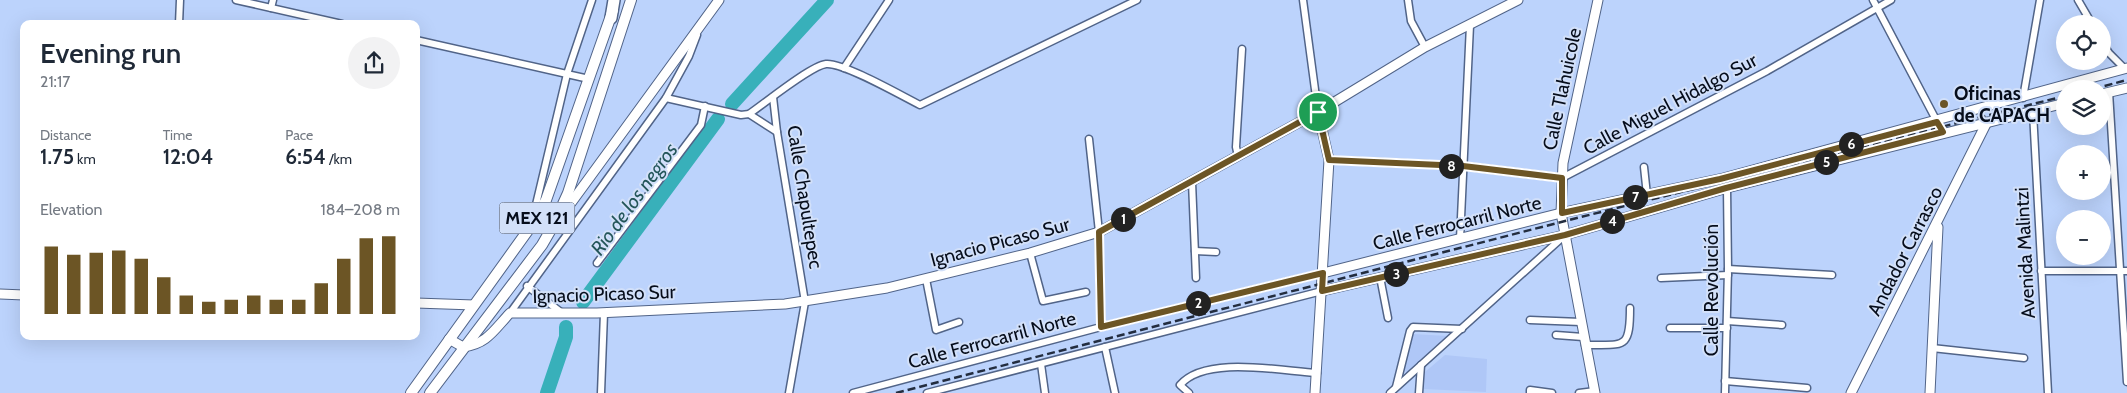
<!DOCTYPE html>
<html lang="en">
<head>
<meta charset="utf-8">
<style>
  body { margin:0; font-family:Cabin,sans-serif; background:#f2f2f3; color:#1f2937; height:100vh; display:flex; flex-direction:column; font-size:19px; white-space:nowrap }
  * { box-sizing:border-box; margin:0 }
  p { font-size:16px; color:#747a83 }
  .icon { flex:none; width:28px; height:28px; fill:none; stroke:currentColor; stroke-width:2; stroke-linecap:round; stroke-linejoin:round }
  .map { position:relative; flex:1; overflow:hidden }
  .sheet { position:absolute; left:20px; top:20px; width:400px; height:320px; display:flex; flex-direction:column; background:#fff; border-radius:10px; box-shadow:0 5px 20px #0002 }
  .sheet>* { flex:none }
  .buttons { position:absolute; left:2056px; top:15px; display:grid; gap:10px }
  .buttons a { display:grid; place-items:center; width:55px; height:55px; border-radius:50%; background:#fff; box-shadow:0 5px 20px #0002; font-size:25px }
  .pin { position:absolute; display:grid; place-items:center; width:42px; height:42px; color:#fff; margin:-21px; border:2px solid #fff; border-radius:50%; box-shadow:0 1px 5px #0007 }
  .km { position:absolute; width:25px; height:25px; margin:-12px; border-radius:50%; background:#222; color:#fff; font-size:14px; line-height:25px; text-align:center }
  .round { display:grid; place-items:center; flex:none; width:52px; height:52px; border-radius:26px; background:#f2f2f3 }
  .headline { display:flex; align-items:center; justify-content:space-between; height:85px; padding:0 20px }
  h1 { font-size:28px; font-weight:600; line-height:38px }
  .figures { display:grid; grid-template-columns:repeat(3,1fr); gap:8px; height:85px; padding:5px 20px }
  .figures div { display:grid; align-content:center }
  .figures b { font-size:21px; font-weight:600 }
  .figures small { font-size:14px; font-weight:400 }
  .figures p { font-size:14px }
  .chart { height:140px; padding:10px 20px }
  .chart p { display:flex; justify-content:space-between }
  .chart svg { width:100%; height:90px; margin-top:5px; stroke:#6c5525; stroke-width:6 }
  .map>svg:first-child { display:block }
</style>
</head>
<body>
<div class="map">
<svg width="2127" height="393" viewBox="0 0 2127 393">
  <rect width="100%" height="100%" fill="#bcd3fc"/>
  <g fill="#afc7f7">
    <polygon points="1412,334 1448,336 1409,375 1402,368"/>
    <polygon points="1445,355 1487,359 1486,392 1424,389 1425,372"/>
  </g>
  <g fill="none" stroke-linecap="round" stroke-linejoin="round">
    <g stroke="#38b0ba" stroke-width="14">
      <polyline points="732,104 827,0"/>
      <polyline points="583,302 718,119"/>
      <polyline points="547,393 566,337 566,327"/>
    </g>
    <defs>
      <g id="street">
        <polyline points="236,0 342,24"/>
        <polyline points="1303,0 1318,112"/>
        <polyline points="1408,0 1411,21 1425,47"/>
        <polyline points="1873,0 1943,133"/>
        <polyline points="2078,0 2092,24"/>
        <polyline points="271,8 273,0"/>
        <polyline points="179,24 180,0"/>
        <polyline points="416,40 589,79"/>
        <polyline points="2102,42 2109,53 2125,69"/>
        <polyline points="844,68 889,0"/>
        <polyline points="2109,92 2127,382"/>
        <polyline points="773,97 777,132 805,302 789,393"/>
        <path d="M666,98L741,115L749,114C764,104 810,66 826,64C843,62 902,96 920,105L1137,0"/>
        <polyline points="2023,98 2040,0"/>
        <polyline points="2033,112 2048,393"/>
        <polyline points="749,114 777,132"/>
        <polyline points="1089,139 1099,232 1101,327"/>
        <polyline points="1238,156 1236,147 1242,49"/>
        <polyline points="1329,160 1463,166 1562,178 1767,71 1891,0"/>
        <polyline points="1644,167 1647,195"/>
        <polyline points="1192,182 1196,278"/>
        <polyline points="534,220 534,213 567,74 592,0"/>
        <polyline points="1460,239 1470,25"/>
        <polyline points="1195,251 1216,252"/>
        <polyline points="1030,253 1043,301 1086,292"/>
        <polyline points="597,263 701,125 705,106"/>
        <polyline points="1728,269 1832,275"/>
        <polyline points="2041,271 2127,271"/>
        <polyline points="1380,277 1388,318"/>
        <polyline points="1661,278 1728,275"/>
        <polyline points="926,279 936,330 959,322"/>
        <polyline points="527,286 562,313"/>
        <polyline points="510,313 666,98 689,56 697,35"/>
        <polyline points="1530,320 1581,322"/>
        <polyline points="1727,321 1782,325"/>
        <polyline points="1670,328 1727,328"/>
        <polyline points="1556,335 1583,337"/>
        <path d="M1585,345C1624,344 1630,351 1630,308"/>
        <polyline points="1105,347 1115,393"/>
        <polyline points="1932,348 2024,358"/>
        <polyline points="1041,364 1045,393"/>
        <polyline points="1725,381 1807,388"/>
        <polyline points="1396,387 1410,331 1413,327 1462,329"/>
        <polyline points="601,393 604,313"/>
        <polyline points="853,393 1101,327 1323,273"/>
        <polyline points="927,393 1322,291"/>
        <path d="M1189,393L1180,385C1205,355 1281,371 1317,373"/>
        <polyline points="1390,393 1564,236"/>
        <polyline points="1419,393 1421,365"/>
        <polyline points="1530,393 1530,390 1552,393"/>
        <polyline points="1579,393 1595,391"/>
        <polyline points="1725,393 1728,269 1727,188"/>
      </g>
      <g id="secondary">
        <polyline points="2102,94 2127,88"/>
        <polyline points="560,218 719,0"/>
        <polyline points="1323,273 1561,213 1720,179 2127,68"/>
        <polyline points="1322,291 1565,235 1727,188 2065,103"/>
        <polyline points="0,294 24,295"/>
        <polyline points="416,303 474,305"/>
        <path d="M449,339L463,347C487,344 494,330 510,313H597L785,304L887,288L1030,253L1099,232L1318,112L1425,47L1518,0"/>
        <polyline points="1315,393 1329,160 1318,112"/>
        <polyline points="1595,393 1561,213 1563,163 1598,0"/>
        <polyline points="1851,393 1987,122"/>
        <polyline points="1930,393 1938,227"/>
      </g>
      <g id="primary">
        <polyline points="411,393 534,222 546,200 613,10"/>
        <polyline points="430,393 542,245 553,226 568,193 631,0"/>
      </g>
      <polyline id="highway" points="611,18 614,0"/>
    </defs>
    <use href="#street" stroke="#516488" stroke-width="9"/>
    <use href="#secondary" stroke="#516488" stroke-width="11"/>
    <use href="#primary" stroke="#516488" stroke-width="12"/>
    <use href="#highway" stroke="#516488" stroke-width="14"/>
    <use href="#street" stroke="#fff" stroke-width="6"/>
    <use href="#secondary" stroke="#fff" stroke-width="9"/>
    <use href="#primary" stroke="#fff" stroke-width="10"/>
    <use href="#highway" stroke="#fff" stroke-width="11"/>
    <g stroke="#232d3f" stroke-width="2.5" stroke-dasharray="8 4" stroke-linecap="butt">
      <polyline points="2093,89 2127,80"/>
      <polyline points="896,393 1565,221 2065,96"/>
    </g>
  </g>
  <g fill="none" stroke-linecap="round" stroke-linejoin="round">
    <defs>
      <polygon id="route" points="1318,112 1329,160 1463,166 1562,178 1562,213 1720,179 1937,122 1943,132 1726,188 1565,235 1322,291 1323,273 1101,327 1099,232"/>
    </defs>
    <use href="#route" stroke="#fff" stroke-width="10"/>
    <use href="#route" stroke="#6c5525" stroke-width="6"/>
  </g>
  <circle fill="#6c5525" stroke="#d2e0f9" stroke-width="2" cx="1944" cy="104" r="5"/>
  <g text-anchor="middle" dominant-baseline="central" stroke-width="4" stroke-linejoin="round" paint-order="stroke">
    <rect fill="#d2e0f9" stroke="#434c5e" stroke-width="1" x="499.5" y="202.5" width="75" height="31" rx="4"/>
    <g font-size="18" font-weight="bold" fill="#060d1b">
      <text x="537" y="218">MEX 121</text>
    </g>
    <g font-size="19" fill="#060d1b" stroke="#d2e0f9">
      <text transform="translate(1562 89) rotate(-78)">Calle Tlahuicole</text>
      <text transform="translate(1670 104) rotate(-28)">Calle Miguel Hidalgo Sur</text>
      <text transform="translate(805 197) rotate(81)">Calle Chapultepec</text>
      <text transform="translate(1457 223) rotate(-14)">Calle Ferrocarril Norte</text>
      <text transform="translate(1000 242) rotate(-15)">Ignacio Picaso Sur</text>
      <text transform="translate(1905 251) rotate(-63)">Andador Carrasco</text>
      <text transform="translate(2025 253) rotate(-93)">Avenida Malintzi</text>
      <text transform="translate(1711 290) rotate(-90)">Calle Revolución</text>
      <text transform="translate(604 294) rotate(-2)">Ignacio Picaso Sur</text>
      <text transform="translate(992 340) rotate(-15)">Calle Ferrocarril Norte</text>
    </g>
    <g font-size="19" font-weight="bold" fill="#060d1b" stroke="#d2e0f9" text-anchor="start">
      <text x="1954" y="93">Oficinas<tspan x="1954" dy="22">de CAPACH</tspan></text>
    </g>
    <g font-size="20" font-style="italic" fill="#24565a" stroke="#d2e0f9">
      <text transform="translate(634 199) rotate(-54)">Rio de los negros</text>
    </g>
  </g>
</svg>
<div class="buttons">
<a><svg class="icon" aria-label="locate" viewBox="0 0 24 24"><circle cx="12" cy="12" r="6"/><path d="M12 2v4M12 18v4M2 12h4M18 12h4"/></svg></a>
<a><svg class="icon" aria-label="layers" viewBox="0 0 24 24"><path d="M12 4l9 5-9 5-9-5zM3 14l9 5 9-5"/></svg></a>
<a>+</a>
<a>−</a>
</div>
<div class="pin" style="left:1318px;top:112px;background:#1e9e55"><svg class="icon" aria-label="arrive" viewBox="0 0 24 24"><path d="M6 21V4h12l-3 4 3 4H6"/></svg></div>
<b class="km" style="left:1123px;top:219px">1</b>
<b class="km" style="left:1198px;top:303px">2</b>
<b class="km" style="left:1396px;top:274px">3</b>
<b class="km" style="left:1612px;top:221px">4</b>
<b class="km" style="left:1826px;top:162px">5</b>
<b class="km" style="left:1851px;top:144px">6</b>
<b class="km" style="left:1635px;top:197px">7</b>
<b class="km" style="left:1451px;top:166px">8</b>
<section class="sheet">
<div class="headline"><div><h1>Evening run</h1><p>21:17</p></div><a class="round"><svg class="icon" aria-label="share" viewBox="0 0 24 24"><path d="M12 15V3M7 8l5-5 5 5M5 13v7h14v-7"/></svg></a></div>
<div class="figures">
<div><p>Distance</p><b>1.75<small> km</small></b></div>
<div><p>Time</p><b>12:04</b></div>
<div><p>Pace</p><b>6:54<small> /km</small></b></div>
</div>
<div class="chart"><p><span>Elevation</span>184–208 m</p>
<svg viewBox="0 0 160 44" preserveAspectRatio="none"><path d="M5 44V11M15 44V15M25 44V14M35 44V13M45 44V17M55 44V26M65 44V35M75 44V38M85 44V37M95 44V35M105 44V37M115 44V37M125 44V29M135 44V17M145 44V7M155 44V6"/></svg>
</div>
</section>
</div>
</body>
</html>
